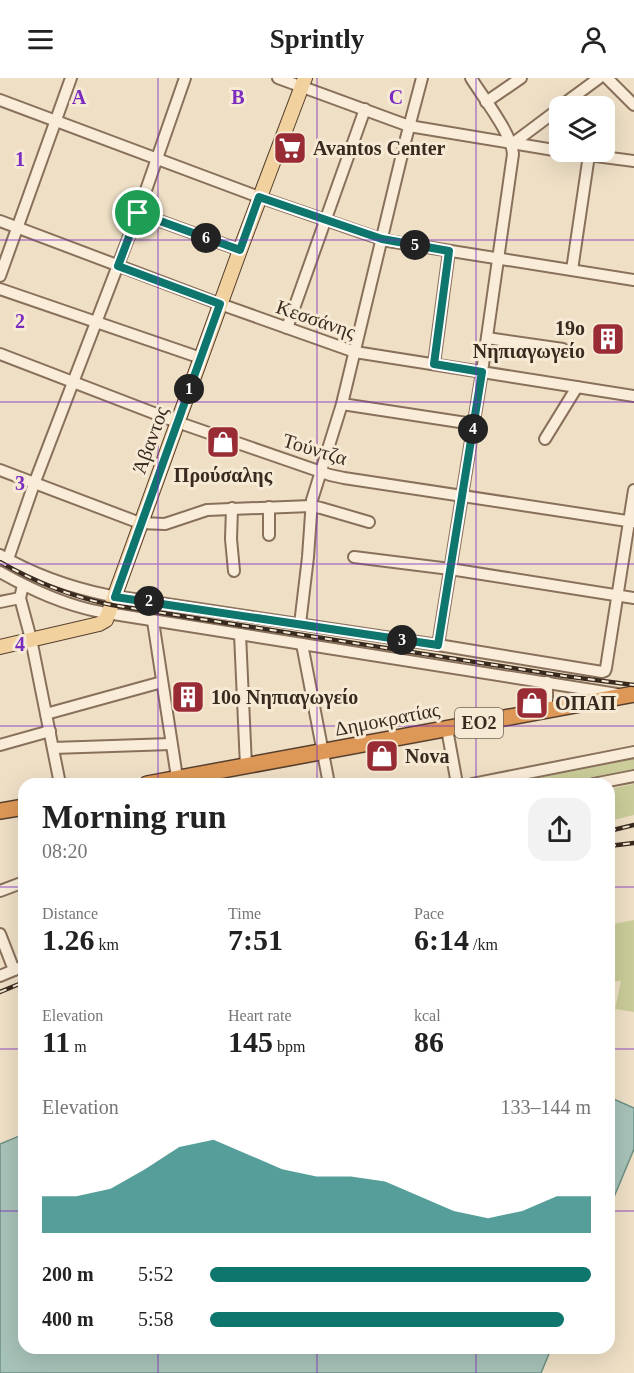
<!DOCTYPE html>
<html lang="en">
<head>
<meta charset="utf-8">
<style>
  body { margin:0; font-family:"Times New Roman",serif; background:#f2f2f2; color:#222; height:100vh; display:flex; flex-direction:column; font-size:22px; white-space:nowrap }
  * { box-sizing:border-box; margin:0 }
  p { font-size:20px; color:#767676 }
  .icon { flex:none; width:33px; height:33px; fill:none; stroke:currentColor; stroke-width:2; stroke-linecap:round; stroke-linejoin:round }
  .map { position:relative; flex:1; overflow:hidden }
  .panel { position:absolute; left:18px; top:700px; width:597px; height:576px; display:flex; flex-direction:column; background:#fff; border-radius:18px; box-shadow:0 6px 24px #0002 }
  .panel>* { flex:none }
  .fabs { position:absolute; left:549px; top:18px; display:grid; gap:12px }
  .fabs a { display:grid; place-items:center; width:66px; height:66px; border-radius:12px; background:#fff; box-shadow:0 6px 24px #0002; font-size:30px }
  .pin { position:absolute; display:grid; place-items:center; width:51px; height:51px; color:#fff; margin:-26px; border:3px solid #fff; border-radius:50%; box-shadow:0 2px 6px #0007 }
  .km { position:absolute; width:30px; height:30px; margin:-15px; border-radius:50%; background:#222; color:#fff; font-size:16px; line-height:30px; text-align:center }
  .round { display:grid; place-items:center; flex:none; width:63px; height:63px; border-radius:18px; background:#f2f2f2 }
  .overview { display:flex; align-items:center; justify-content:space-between; height:102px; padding:0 24px }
  h1 { font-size:33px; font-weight:800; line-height:45px }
  .metrics { display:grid; grid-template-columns:repeat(3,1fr); gap:9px; height:102px; padding:6px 24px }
  .metrics div { display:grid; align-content:center }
  .metrics b { font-size:30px; font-weight:800 }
  .metrics small { font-size:16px; font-weight:400 }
  .metrics p { font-size:16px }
  .chart { height:168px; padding:12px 24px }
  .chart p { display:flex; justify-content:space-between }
  .chart svg { width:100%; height:108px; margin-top:6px; fill:#0f766e; opacity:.7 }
  ul { padding:0 24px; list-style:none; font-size:20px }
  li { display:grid; grid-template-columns:96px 72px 1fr; align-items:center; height:45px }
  li i { height:15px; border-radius:8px; background:#0f766e }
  header { display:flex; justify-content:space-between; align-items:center; height:78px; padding:0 24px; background:#fff; font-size:27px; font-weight:800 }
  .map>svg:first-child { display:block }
</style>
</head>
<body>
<header><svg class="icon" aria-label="menu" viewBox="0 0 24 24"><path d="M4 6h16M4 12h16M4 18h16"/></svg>Sprintly<svg class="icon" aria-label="person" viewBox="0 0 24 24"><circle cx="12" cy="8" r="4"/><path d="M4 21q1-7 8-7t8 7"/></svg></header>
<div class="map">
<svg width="634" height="1295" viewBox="0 0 634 1295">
  <rect width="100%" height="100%" fill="#eedfc5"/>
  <g fill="#cacc99">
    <polygon points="634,681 634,691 558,706 508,706"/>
    <polygon points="634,706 634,737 609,743 609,711"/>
    <polygon points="634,842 634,934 615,931 621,903 609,904 609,847"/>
  </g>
  <g fill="#a7c2b8" stroke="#6d9085" stroke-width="1.5">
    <polygon points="609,1019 634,1030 634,1071 609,1131"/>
    <polygon points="24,1056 24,1270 551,1271 541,1295 0,1295 0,1066"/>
  </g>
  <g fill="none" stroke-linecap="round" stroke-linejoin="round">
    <defs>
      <g id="minor">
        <polyline points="278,0 409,48 560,73"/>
        <polyline points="607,0 634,27"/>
        <polyline points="0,22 259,119 375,159 388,163 634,202"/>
        <polyline points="486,24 521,0"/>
        <polyline points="561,28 599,0"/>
        <polyline points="512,66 560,30"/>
        <polyline points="565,74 634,83"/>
        <polyline points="138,135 240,172"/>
        <polyline points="0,143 220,226 355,274 634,318"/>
        <polyline points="572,192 589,77"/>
        <polyline points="0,198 71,0"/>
        <polyline points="0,211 201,280"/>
        <polyline points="287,250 365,31"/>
        <polyline points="487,260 563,271"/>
        <polyline points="0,276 177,344 330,397 344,400 634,444"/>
        <polyline points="434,286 449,173"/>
        <polyline points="342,326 473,346"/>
        <polyline points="545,361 577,309"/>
        <polyline points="0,392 140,445 165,446 207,432 311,428 321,430 369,444"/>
        <polyline points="269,429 269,457"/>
        <polyline points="232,430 231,461 234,493"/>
        <path d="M0,477C33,496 69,509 107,517L438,567L602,594L605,593L606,590L634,412"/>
        <polyline points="354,479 450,491 634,520"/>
        <polyline points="8,481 34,406 138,135 185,0"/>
        <path d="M0,494C32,512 64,527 101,534L617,616"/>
        <polyline points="23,507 20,520 31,561 60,706"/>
        <polyline points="0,524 20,520"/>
        <polyline points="153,543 178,706"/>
        <polyline points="300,546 308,479 312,422 342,326 404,68 422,0"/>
        <polyline points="240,556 246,688"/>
        <polyline points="302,566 329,706"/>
        <path d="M438,567L482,294L513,76C512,56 482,18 471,0"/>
        <polyline points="547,632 547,604"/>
        <polyline points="46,636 162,604"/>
        <polyline points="447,651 457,706"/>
        <polyline points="0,667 50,653"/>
        <polyline points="53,670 171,666"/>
        <polyline points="472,706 634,674"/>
        <polyline points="593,706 634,698"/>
        <polyline points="0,813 24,804"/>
        <polyline points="0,856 14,892"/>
        <polyline points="0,898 24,888"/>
      </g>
      <polyline id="major" points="0,569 99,546 106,542 240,172 305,0"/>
      <g id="highway">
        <polyline points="147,706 634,616"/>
        <polyline points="0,733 24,729"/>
      </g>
    </defs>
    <use href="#minor" stroke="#89705b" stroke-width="14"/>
    <use href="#major" stroke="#573f2f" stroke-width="16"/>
    <use href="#highway" stroke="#573f2f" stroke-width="18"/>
    <use href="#minor" stroke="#f9edd9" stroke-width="10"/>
    <use href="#major" stroke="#f1d19e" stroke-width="14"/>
    <use href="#highway" stroke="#dd9857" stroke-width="15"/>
    <defs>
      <g id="rail">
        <path d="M0,484C35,504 72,519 112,527L564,598L634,607"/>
        <polyline points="609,753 634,747"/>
        <polyline points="609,768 634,765"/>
        <polyline points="0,914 24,904"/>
      </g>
    </defs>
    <use href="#rail" stroke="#392a1f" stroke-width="4.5"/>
    <use href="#rail" stroke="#f6ead5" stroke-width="2" stroke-dasharray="7" stroke-linecap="butt"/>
  </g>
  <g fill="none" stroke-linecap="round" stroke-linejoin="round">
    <defs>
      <polygon id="route" points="259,119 382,161 449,173 434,286 482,294 438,567 115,519 220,226 118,188 138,135 240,172"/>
    </defs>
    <use href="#route" stroke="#fff" stroke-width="12"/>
    <use href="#route" stroke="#0f766e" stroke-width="8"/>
  </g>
  <path fill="none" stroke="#7b2cbf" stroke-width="1.5" stroke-opacity="0.55" d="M158,0V706M317,0V706M476,0V706M0,162H634M0,324H634M0,486H634M0,648H634M0,809H24M609,809H634M0,971H24M609,971H634M0,1133H24M609,1133H634M158,1270V1295M317,1270V1295M476,1270V1295"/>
  <defs>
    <symbol id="supermarket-square" viewBox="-11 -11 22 22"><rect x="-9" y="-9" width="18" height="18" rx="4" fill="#982b34" stroke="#f6ead5"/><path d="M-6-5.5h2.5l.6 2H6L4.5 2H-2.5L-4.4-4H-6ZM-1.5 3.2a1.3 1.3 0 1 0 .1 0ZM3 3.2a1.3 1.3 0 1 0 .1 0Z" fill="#fff"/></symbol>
    <symbol id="building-square" viewBox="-11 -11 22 22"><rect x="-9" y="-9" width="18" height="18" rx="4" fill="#982b34" stroke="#f6ead5"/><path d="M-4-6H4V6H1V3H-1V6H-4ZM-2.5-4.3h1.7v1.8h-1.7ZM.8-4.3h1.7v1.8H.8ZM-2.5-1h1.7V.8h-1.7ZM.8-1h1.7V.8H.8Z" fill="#fff"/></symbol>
    <symbol id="shop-square" viewBox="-11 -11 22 22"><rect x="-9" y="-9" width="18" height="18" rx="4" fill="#982b34" stroke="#f6ead5"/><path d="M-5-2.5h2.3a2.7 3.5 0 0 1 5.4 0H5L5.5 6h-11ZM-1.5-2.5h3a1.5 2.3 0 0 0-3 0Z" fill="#fff"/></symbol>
  </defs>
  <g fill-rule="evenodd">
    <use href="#supermarket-square" x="271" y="51" width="38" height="38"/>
    <use href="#building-square" x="589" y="242" width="38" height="38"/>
    <use href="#shop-square" x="204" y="345" width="38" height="38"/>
    <use href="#building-square" x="169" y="600" width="38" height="38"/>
    <use href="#shop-square" x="513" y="606" width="38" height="38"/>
    <use href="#shop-square" x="363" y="659" width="38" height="38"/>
  </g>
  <g text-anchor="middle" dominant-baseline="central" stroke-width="6" stroke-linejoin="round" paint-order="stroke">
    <rect fill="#f6ead5" stroke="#726456" stroke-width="1.5" x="455" y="630" width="48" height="30" rx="4.5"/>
    <g font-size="18" font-weight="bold" fill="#392a1f">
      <text x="479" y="645">ΕΟ2</text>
    </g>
    <g font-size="20" font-weight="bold" fill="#392a1f" stroke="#f6ead5" text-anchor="start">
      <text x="313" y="70">Avantos Center</text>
      <text x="585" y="250" text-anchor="end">19ο<tspan x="585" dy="23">Νηπιαγωγείο</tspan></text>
      <text x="223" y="397" text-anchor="middle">Προύσαλης</text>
      <text x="211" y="619">10ο Νηπιαγωγείο</text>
      <text x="555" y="625">ΟΠΑΠ</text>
      <text x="405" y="678">Nova</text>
    </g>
    <g font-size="20" fill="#392a1f" stroke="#f6ead5">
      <text transform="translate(316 241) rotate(19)">Κεσσάνης</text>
      <text transform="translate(150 362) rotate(-70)">Άβαντος</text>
      <text transform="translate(315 371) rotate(17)">Τούντζα</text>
      <text transform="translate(387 641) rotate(-11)">Δημοκρατίας</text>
    </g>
  </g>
  <g font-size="20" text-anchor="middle" font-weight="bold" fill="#7b2cbf" stroke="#f6ead5" stroke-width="6" stroke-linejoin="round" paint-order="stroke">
    <text x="79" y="26">A</text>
    <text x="238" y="26">B</text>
    <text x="396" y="26">C</text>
    <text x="20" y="88">1</text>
    <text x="20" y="250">2</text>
    <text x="20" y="412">3</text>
    <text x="20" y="573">4</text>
  </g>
</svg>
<div class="fabs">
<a><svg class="icon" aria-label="layers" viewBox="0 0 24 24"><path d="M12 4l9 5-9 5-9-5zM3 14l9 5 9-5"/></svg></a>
</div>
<div class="pin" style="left:138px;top:135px;background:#1e9e55"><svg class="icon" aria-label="arrive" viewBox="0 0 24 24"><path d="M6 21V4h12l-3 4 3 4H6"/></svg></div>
<b class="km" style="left:189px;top:311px">1</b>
<b class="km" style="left:149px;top:523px">2</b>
<b class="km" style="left:402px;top:562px">3</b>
<b class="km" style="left:473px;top:351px">4</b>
<b class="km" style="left:415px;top:167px">5</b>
<b class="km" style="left:206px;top:160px">6</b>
<section class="panel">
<div class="overview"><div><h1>Morning run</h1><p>08:20</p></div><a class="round"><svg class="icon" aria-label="share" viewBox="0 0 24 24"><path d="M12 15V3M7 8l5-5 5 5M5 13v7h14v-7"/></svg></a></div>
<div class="metrics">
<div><p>Distance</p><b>1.26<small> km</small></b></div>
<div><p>Time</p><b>7:51</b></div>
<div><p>Pace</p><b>6:14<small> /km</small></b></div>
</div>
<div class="metrics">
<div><p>Elevation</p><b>11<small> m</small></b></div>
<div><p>Heart rate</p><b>145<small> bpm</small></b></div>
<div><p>kcal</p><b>86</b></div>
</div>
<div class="chart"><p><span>Elevation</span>133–144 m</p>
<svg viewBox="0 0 160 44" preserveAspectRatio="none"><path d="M0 44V29L10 29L20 26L30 18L40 9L50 6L60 12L70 18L80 21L90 21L100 23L110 29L120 35L130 38L140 35L150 29L160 29V44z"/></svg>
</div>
<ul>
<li><b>200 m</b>5:52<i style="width:100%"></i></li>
<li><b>400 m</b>5:58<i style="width:93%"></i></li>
</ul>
</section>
</div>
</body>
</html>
